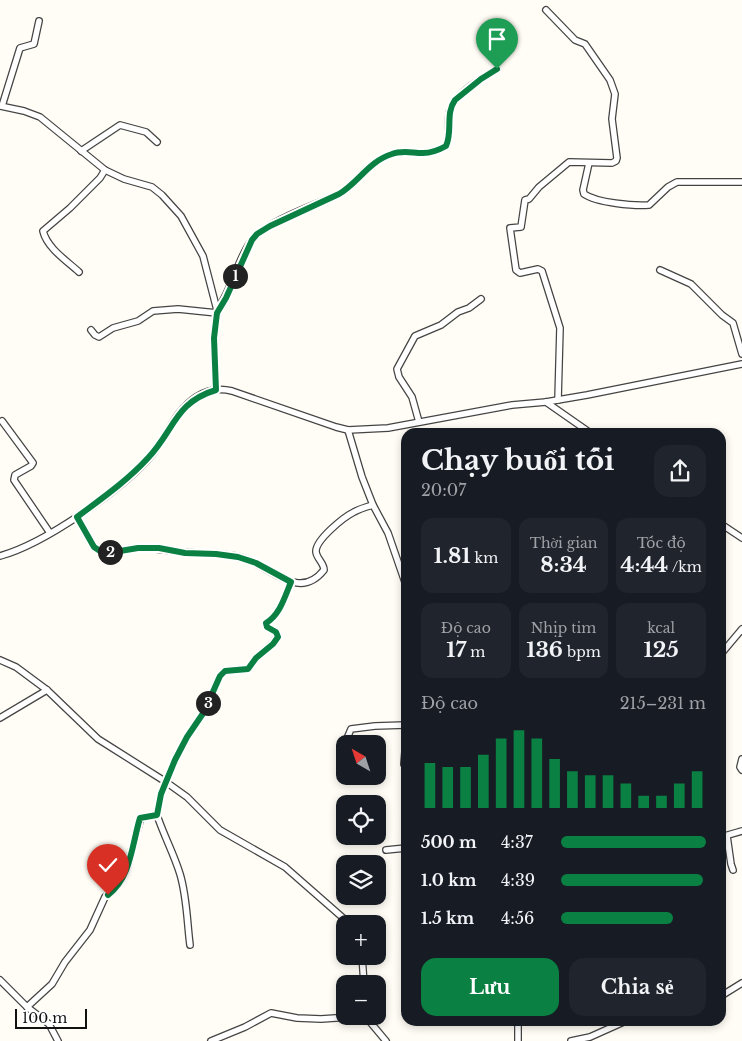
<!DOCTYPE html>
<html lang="vi">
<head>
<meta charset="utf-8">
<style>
  body { margin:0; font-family:"Libre Baskerville",serif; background:#20242c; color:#f1f3f6; height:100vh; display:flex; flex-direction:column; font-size:19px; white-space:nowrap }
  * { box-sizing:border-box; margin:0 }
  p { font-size:16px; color:#9ea1a6 }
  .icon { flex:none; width:28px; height:28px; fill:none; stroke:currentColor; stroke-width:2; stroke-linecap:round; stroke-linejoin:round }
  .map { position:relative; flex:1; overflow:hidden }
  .drawer { position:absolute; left:401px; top:428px; width:325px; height:598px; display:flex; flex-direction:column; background:#171b24; border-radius:15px; box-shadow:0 2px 8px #0003 }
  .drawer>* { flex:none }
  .needle { width:32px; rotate:321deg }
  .buttons { position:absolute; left:336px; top:735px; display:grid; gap:10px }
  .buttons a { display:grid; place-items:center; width:50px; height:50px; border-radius:10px; background:#171b24; box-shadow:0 2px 8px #0003; font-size:25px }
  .scale { position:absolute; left:15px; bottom:12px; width:72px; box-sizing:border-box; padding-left:5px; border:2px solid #111; border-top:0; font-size:14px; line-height:18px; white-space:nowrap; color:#111; -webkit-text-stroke:4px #fff; paint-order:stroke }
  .pin { position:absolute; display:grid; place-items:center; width:42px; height:42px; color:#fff; margin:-51px -21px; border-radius:50% 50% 50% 0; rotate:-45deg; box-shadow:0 0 5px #0007 }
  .pin .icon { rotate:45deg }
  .km { position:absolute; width:25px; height:25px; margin:-12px; border-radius:50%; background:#222; color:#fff; font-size:14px; line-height:25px; text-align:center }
  .round { display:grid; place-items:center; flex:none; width:52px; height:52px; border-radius:15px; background:#20242c }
  .summary { display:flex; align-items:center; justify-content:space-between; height:85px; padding:0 20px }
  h1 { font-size:28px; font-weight:700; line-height:38px }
  .metrics { display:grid; grid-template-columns:repeat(3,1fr); gap:8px; height:85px; padding:5px 20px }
  .metrics div { display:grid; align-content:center; border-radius:12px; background:#20242c; text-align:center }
  .metrics b { font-size:21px; font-weight:700 }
  .metrics small { font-size:14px; font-weight:400 }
  .metrics p { font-size:14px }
  .chart { height:140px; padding:10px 20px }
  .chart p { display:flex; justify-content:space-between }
  .chart svg { width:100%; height:90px; margin-top:5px; stroke:#0b8043; stroke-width:6 }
  .action { display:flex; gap:10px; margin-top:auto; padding:10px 20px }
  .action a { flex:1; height:58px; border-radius:15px; background:#0b8043; color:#fff; font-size:20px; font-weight:700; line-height:58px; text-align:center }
  .action a+a { background:#20242c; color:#f1f3f6 }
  ul { padding:0 20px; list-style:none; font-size:16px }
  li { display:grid; grid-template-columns:80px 60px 1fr; align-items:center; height:38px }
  li i { height:12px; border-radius:6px; background:#0b8043 }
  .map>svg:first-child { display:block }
</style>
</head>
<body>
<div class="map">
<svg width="742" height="1041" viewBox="0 0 742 1041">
  <rect width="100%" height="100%" fill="#fffdf5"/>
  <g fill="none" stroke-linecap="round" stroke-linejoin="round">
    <defs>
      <g id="minor">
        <polyline points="546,10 575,40 585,44 610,80 615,94 612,119 617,158 616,161 612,163 569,162 539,187 529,199 525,200 521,227 510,228 516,270 520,273 538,269 542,271 560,328 558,400"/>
        <polyline points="0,106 24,111 40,117 105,170 124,179 152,187 162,195 181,216 203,256 217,310 214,338 216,389"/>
        <polyline points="2,106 20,48 34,44 39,21"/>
        <polyline points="81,151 120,125 146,132 157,142"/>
        <path d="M589,163L583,190L584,194C597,203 634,206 649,205L668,187L677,182H742"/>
        <polyline points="660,270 691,284 722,315 733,323 742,354"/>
        <path d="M79,272C67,261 47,248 43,231L70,208L100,178L105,170"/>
        <path d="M217,310C233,288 237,260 251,241C264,222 317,204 339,194C358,182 369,161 392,154C402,150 412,153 423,153C431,153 439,150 446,146C450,137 448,125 449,115C450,96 482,78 497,69"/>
        <polyline points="91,330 95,335 99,337 113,328 138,321 153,311 178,309 217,313"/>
        <polyline points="546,402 589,432"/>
        <polyline points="2,421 33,463 31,466 15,475 14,480 50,533"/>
        <polyline points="419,422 412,397 399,377 397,369 415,336 441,325 458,312 469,308 481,299"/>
        <polyline points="348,430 362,477 373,505 388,533 406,585"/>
        <path d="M77,517C81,524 93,549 100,551C112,555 125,548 138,548C153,547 167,551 183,552C201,554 218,553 236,556C268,562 297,604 324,570C324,563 317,559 316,552C315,540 344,517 354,512C359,509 366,507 373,505"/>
        <polyline points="721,524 742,538"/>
        <path d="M0,556C44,544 122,490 152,455C167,436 175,411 196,397C207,390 220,388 232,391L336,427L348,430L388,428L512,405L546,402L587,395L742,364"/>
        <polyline points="721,654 742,629"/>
        <polyline points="0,660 16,667 47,690 98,739 166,782 187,797 220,830 285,867 350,924"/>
        <polyline points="0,718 47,690"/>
        <polyline points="349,743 348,736 351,729 375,726 406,725"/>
        <polyline points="742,759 740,767 742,770"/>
        <polyline points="404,764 406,739"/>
        <path d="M157,815C164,836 174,854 180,874C187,897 187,922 190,945"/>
        <polyline points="727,836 731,864 733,870"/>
        <polyline points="721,837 742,831"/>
        <polyline points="386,850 406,848"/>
        <polyline points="362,956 364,984"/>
        <polyline points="0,980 27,1007 49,1024 58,1041"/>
        <polyline points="721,996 742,983"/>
        <path d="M27,1007L52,984L65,962L90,930L105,897L119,884L128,862L141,818L157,815L161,794L175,760L187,737L204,712L220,676L225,671L248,669L256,658L273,643L277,637L276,632L267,627L266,623C280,615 285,596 291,582"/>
        <polyline points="365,1016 386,1041"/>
        <polyline points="211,1041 245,1027 271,1013 297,1018 321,1019 365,1016"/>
        <polyline points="518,1041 518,1020"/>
        <polyline points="571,1041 590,1037 628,1020"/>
      </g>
    </defs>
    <use href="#minor" stroke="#444" stroke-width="8"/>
    <use href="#minor" stroke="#fff" stroke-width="5.5"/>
  </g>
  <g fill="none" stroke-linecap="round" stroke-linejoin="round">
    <defs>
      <path id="route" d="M108,895C131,878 132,844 140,818L157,815L161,794L175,760L187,737L204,712L220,676L225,671L248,669L256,658L273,644L278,637L276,632L267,627L266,623C280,615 285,596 291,582L256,563L238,557L216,554L185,553L159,548H138L114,552L100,551L94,547L77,517C101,499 127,481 148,458C174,431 175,402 216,390L214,338L217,313L226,298L252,240L257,234L270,226L339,194C358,183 369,161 392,154C402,150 412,153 423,153C431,153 439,150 446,146C453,131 445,114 455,100L481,79L497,69"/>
    </defs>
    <use href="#route" stroke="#fff" stroke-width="10"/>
    <use href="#route" stroke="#0b8043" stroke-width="6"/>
  </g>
</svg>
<div class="buttons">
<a><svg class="needle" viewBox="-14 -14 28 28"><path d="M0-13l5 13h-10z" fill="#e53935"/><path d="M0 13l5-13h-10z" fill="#9ea1a6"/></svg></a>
<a><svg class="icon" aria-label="locate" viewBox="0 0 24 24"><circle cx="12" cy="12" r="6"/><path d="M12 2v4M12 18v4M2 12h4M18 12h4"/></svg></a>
<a><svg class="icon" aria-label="layers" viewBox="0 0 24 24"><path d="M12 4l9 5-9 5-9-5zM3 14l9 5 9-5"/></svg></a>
<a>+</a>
<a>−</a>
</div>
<div class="scale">100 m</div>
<div class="pin" style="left:497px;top:69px;background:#1e9e55"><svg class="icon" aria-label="arrive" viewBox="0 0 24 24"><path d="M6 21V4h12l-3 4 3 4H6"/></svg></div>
<div class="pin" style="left:108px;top:895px;background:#d93025"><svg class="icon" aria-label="check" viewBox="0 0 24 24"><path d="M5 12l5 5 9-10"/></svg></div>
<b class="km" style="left:235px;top:276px">1</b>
<b class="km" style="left:110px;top:552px">2</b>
<b class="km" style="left:208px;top:703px">3</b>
<section class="drawer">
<div class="summary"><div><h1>Chạy buổi tối</h1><p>20:07</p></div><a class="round"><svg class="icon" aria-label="share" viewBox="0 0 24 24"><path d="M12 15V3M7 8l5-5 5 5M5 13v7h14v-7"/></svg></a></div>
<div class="metrics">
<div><b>1.81<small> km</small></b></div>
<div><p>Thời gian</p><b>8:34</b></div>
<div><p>Tốc độ</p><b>4:44<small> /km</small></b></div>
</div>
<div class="metrics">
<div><p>Độ cao</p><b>17<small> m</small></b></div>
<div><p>Nhịp tim</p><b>136<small> bpm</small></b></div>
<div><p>kcal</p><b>125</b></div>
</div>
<div class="chart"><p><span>Độ cao</span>215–231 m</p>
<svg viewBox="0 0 160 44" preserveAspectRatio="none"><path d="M5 44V22M15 44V24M25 44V24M35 44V18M45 44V10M55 44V6M65 44V10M75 44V20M85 44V26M95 44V28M105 44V28M115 44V32M125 44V38M135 44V38M145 44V32M155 44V26"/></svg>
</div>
<ul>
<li><b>500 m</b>4:37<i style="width:100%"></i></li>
<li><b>1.0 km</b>4:39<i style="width:98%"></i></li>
<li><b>1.5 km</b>4:56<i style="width:77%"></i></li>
</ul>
<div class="action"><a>Lưu</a><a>Chia sẻ</a></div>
</section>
</div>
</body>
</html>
